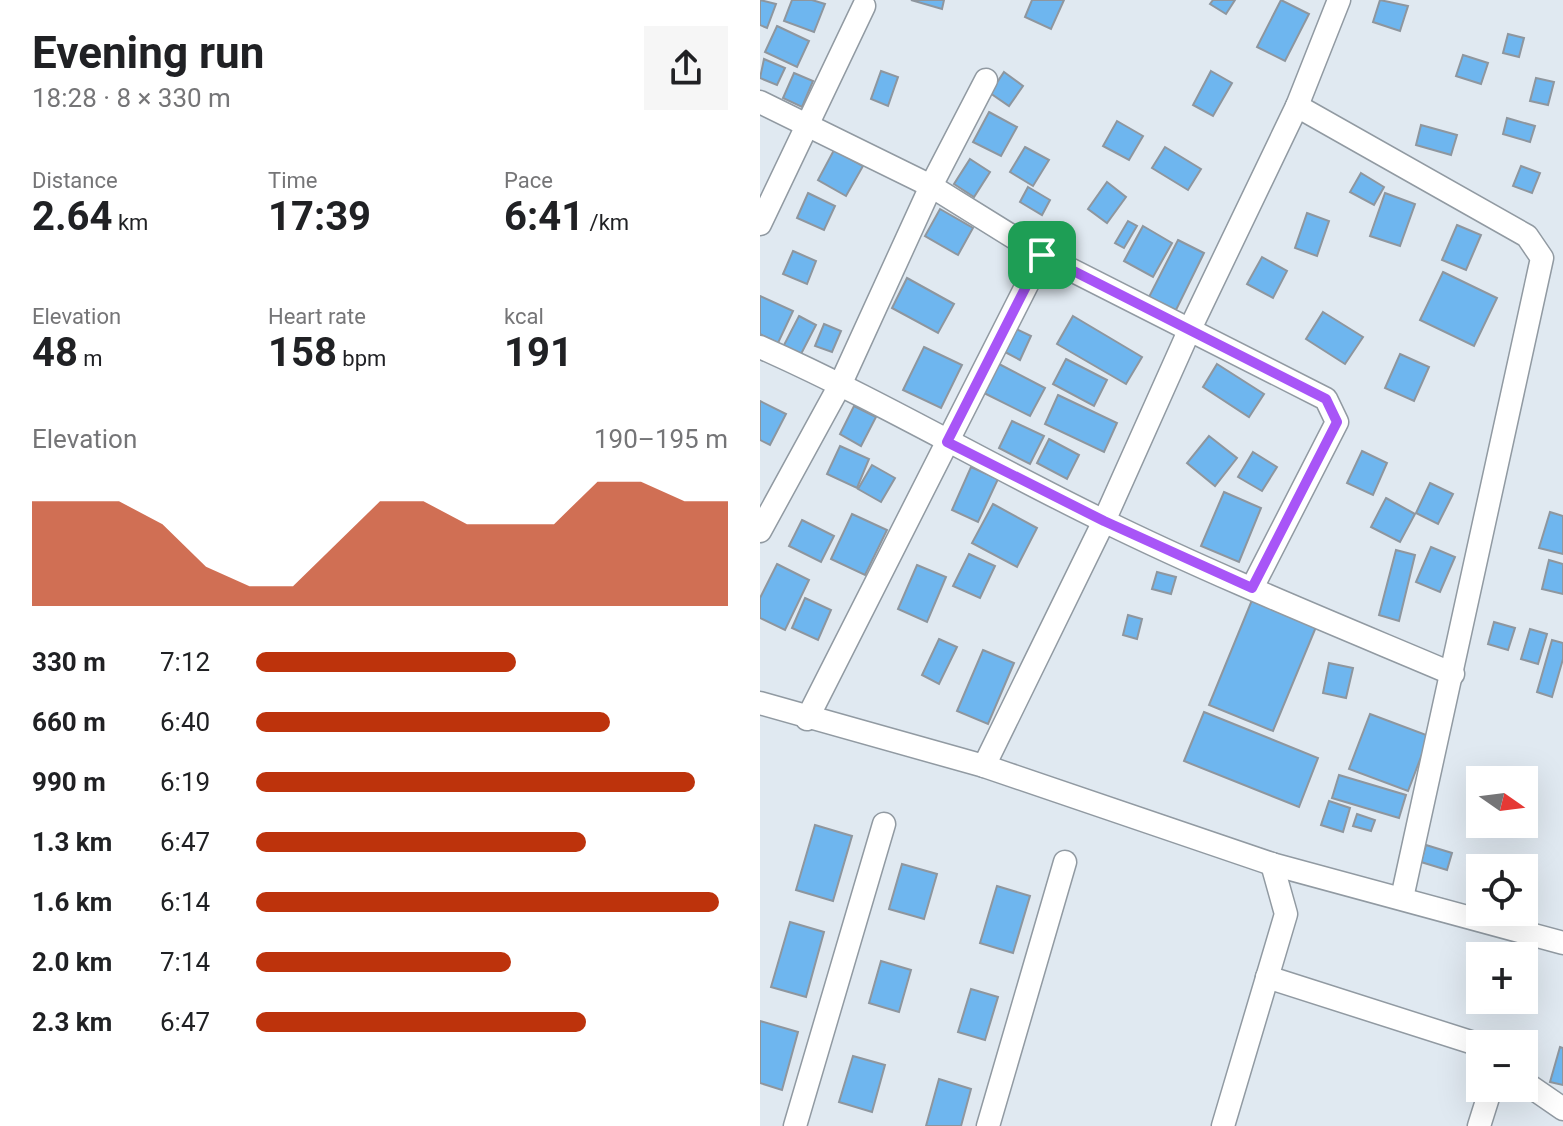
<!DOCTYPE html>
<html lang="en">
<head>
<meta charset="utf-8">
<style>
  body { margin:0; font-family:Roboto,sans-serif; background:#f6f6f6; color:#202124; height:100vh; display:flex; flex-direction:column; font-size:30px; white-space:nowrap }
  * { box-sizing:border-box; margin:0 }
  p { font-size:26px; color:#757577 }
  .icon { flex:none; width:44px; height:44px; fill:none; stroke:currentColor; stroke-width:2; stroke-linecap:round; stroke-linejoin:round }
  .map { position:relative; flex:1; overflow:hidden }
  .details { display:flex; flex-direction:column; background:#fff; width:760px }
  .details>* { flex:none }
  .needle { width:52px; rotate:104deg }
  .buttons { position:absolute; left:706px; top:766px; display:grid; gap:16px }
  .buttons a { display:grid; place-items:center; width:72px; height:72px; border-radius:0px; background:#fff; box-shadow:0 8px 32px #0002; font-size:40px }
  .pin { position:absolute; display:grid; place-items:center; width:68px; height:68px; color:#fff; margin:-34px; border-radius:16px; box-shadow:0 4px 12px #0006 }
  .round { display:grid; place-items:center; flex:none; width:84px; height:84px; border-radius:0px; background:#f6f6f6 }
  .overview { display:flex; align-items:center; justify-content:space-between; height:136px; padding:0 32px }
  h1 { font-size:44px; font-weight:700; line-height:60px }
  .stats { display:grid; grid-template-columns:repeat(3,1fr); gap:12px; height:136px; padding:8px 32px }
  .stats div { display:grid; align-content:center }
  .stats b { font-size:40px; font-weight:700 }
  .stats small { font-size:22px; font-weight:400 }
  .stats p { font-size:22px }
  .chart { height:224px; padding:16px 32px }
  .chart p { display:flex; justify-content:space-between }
  .chart svg { width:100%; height:144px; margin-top:8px; fill:#bd330c; opacity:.7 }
  ul { padding:0 32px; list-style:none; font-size:26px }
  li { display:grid; grid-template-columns:128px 96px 1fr; align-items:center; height:60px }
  li i { height:20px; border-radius:10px; background:#bd330c }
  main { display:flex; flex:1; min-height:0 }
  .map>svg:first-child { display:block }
</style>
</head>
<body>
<main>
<section class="details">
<div class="overview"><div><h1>Evening run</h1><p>18:28 · 8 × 330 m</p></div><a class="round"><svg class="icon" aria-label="share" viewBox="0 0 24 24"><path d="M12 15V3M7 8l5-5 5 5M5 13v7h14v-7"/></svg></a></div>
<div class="stats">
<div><p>Distance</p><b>2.64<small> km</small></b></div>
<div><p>Time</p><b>17:39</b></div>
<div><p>Pace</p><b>6:41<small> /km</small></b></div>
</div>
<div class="stats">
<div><p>Elevation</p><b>48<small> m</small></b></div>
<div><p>Heart rate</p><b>158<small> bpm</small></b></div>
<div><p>kcal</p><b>191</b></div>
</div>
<div class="chart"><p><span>Elevation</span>190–195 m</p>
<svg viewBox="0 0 160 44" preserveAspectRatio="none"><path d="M0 44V12L10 12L20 12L30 19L40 32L50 38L60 38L70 25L80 12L90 12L100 19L110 19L120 19L130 6L140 6L150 12L160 12V44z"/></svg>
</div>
<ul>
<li><b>330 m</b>7:12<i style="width:55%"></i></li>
<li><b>660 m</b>6:40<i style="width:75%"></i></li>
<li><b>990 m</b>6:19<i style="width:93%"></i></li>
<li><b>1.3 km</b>6:47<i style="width:70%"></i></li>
<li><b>1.6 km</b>6:14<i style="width:98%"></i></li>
<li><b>2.0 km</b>7:14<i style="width:54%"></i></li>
<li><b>2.3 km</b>6:47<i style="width:70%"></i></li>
</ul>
</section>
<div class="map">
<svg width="803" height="1126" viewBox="0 0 803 1126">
  <rect width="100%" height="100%" fill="#e0e9f1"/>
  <g fill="#6eb6ef" stroke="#8e969e" stroke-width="2">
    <polygon points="0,0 16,4 7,28 0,25"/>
    <polygon points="32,0 52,0 65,4 54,32 24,21"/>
    <polygon points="151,0 184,0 182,9"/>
    <polygon points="272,0 304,0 291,29 265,17"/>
    <polygon points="453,0 475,0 466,14 450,4"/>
    <polygon points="521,0 549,14 525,61 497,47"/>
    <polygon points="620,0 648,6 640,31 613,22"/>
    <polygon points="17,26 49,41 37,67 5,52"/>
    <polygon points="748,34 764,38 759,57 743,53"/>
    <polygon points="703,55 728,63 721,84 696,76"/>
    <polygon points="4,59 25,68 17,85 0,78"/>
    <polygon points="121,71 138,77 128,106 111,99"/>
    <polygon points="451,71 472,83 453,116 433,105"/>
    <polygon points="244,72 263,86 249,106 230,93"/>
    <polygon points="34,73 53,81 42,107 23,98"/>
    <polygon points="776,78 794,82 788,105 770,101"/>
    <polygon points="229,112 257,127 241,156 213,142"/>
    <polygon points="747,118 775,126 770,142 743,134"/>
    <polygon points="357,121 383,136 369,160 343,146"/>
    <polygon points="661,125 697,135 691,155 656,145"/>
    <polygon points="265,147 289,160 273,186 250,172"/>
    <polygon points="405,147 441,169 428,190 392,168"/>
    <polygon points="74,150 103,166 86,196 58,180"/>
    <polygon points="210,159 230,172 214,197 194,184"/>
    <polygon points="761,166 780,173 772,193 753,186"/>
    <polygon points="601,173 624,187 614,205 590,192"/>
    <polygon points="347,182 366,197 347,223 328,209"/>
    <polygon points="268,187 290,200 282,215 260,202"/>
    <polygon points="48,193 75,206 64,230 37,218"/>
    <polygon points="625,193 655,204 640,246 610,236"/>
    <polygon points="180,209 213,228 198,255 165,236"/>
    <polygon points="547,213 569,221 557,256 535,248"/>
    <polygon points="368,221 377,226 364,248 355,243"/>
    <polygon points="697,225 721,235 706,270 682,260"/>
    <polygon points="383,226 412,243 393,277 364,261"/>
    <polygon points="418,240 444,253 416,310 389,297"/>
    <polygon points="33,251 56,261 47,284 23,274"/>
    <polygon points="502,257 527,271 513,298 487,284"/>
    <polygon points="683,272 737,298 714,346 660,320"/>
    <polygon points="147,278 194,304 178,333 132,308"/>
    <polygon points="0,296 33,311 18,343 0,334"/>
    <polygon points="563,312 603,337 585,364 546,339"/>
    <polygon points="39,316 56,325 40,356 23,347"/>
    <polygon points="313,316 382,357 366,384 297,344"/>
    <polygon points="64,324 81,331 72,352 55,346"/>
    <polygon points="256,329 271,336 260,360 245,352"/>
    <polygon points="164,347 202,365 181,408 143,390"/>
    <polygon points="640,354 669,367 654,401 625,388"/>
    <polygon points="306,359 347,380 334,406 293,384"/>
    <polygon points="239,364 285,388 270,416 224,393"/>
    <polygon points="457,364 504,394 489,417 443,387"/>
    <polygon points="298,395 357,423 344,452 285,424"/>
    <polygon points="0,401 26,414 10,445 0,440"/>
    <polygon points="94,406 116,417 101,446 80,434"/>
    <polygon points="252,421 284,436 270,464 239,448"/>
    <polygon points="449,436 477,458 455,486 427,463"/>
    <polygon points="289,439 319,455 307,479 277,463"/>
    <polygon points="80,446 109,459 97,488 67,474"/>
    <polygon points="602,451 627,463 613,495 587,483"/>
    <polygon points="493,452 517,467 502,491 478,477"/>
    <polygon points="112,465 135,478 121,502 98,489"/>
    <polygon points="211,467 238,479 218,522 192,510"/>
    <polygon points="670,483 693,494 678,524 656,513"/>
    <polygon points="464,492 501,508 479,562 441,546"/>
    <polygon points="626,498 655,514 640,542 611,527"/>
    <polygon points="233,504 277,528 257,567 212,543"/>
    <polygon points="790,512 803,516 803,554 779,548"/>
    <polygon points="92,514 127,530 105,575 71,559"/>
    <polygon points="42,520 74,536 61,562 29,546"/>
    <polygon points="671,547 695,557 680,592 656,582"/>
    <polygon points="636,550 655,555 639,621 619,615"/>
    <polygon points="209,554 235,566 220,598 193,586"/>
    <polygon points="789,560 803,564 803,594 782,589"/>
    <polygon points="17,564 49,580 25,630 0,618 0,598"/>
    <polygon points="157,565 186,577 167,622 138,609"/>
    <polygon points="397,572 416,577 411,594 392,589"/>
    <polygon points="45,598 71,610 58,640 32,628"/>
    <polygon points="492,600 556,627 513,731 449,705"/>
    <polygon points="368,615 382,619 377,639 363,635"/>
    <polygon points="734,622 755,628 748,650 728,644"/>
    <polygon points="770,629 787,634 778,664 761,659"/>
    <polygon points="179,639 197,647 179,684 162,675"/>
    <polygon points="792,640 803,643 803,659 792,697 777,692"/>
    <polygon points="223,650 254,663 228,724 197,711"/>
    <polygon points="569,663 593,668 586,698 563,693"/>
    <polygon points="444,712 558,758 539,807 424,761"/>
    <polygon points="610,714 669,736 648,791 589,769"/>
    <polygon points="579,775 646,795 639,818 572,798"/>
    <polygon points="569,801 590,808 583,832 561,825"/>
    <polygon points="597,814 615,820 611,831 593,826"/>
    <polygon points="55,825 92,836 73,901 36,890"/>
    <polygon points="666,845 692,853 687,870 661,862"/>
    <polygon points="142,864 177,874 164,919 129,909"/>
    <polygon points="237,886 270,896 253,953 220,943"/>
    <polygon points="30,922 64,932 46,997 11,987"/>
    <polygon points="121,961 151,970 139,1012 109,1003"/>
    <polygon points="211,989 238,997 225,1040 198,1032"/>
    <polygon points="0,1021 38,1032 22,1090 0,1083"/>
    <polygon points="800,1047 803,1048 803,1085 790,1082"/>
    <polygon points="93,1056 125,1065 112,1112 79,1102"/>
    <polygon points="179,1079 211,1089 201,1126 166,1126"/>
  </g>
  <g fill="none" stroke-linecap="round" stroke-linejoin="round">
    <defs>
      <g id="street">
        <polyline points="0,102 171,186 282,255 566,399 577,422 492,588"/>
        <polyline points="537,106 767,236 782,258 642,898"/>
        <polyline points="0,224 104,6"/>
        <path d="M0,347C117,399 227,464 342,520C456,576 575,624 693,674"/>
        <polyline points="0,531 81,383 171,186 226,80"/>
        <polyline points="0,703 224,766 512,864 803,943"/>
        <polyline points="47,719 282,255"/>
        <polyline points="224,766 344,521 429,331 537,106 579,0"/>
        <polyline points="507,977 720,1045"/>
        <polyline points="764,1082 803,1109"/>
        <polyline points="35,1126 124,824"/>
        <polyline points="228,1126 305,862"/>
        <polyline points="463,1126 526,914 512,864"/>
        <polyline points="719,1126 731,1088"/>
      </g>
    </defs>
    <use href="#street" stroke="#919aa2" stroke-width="25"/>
    <use href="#street" stroke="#fff" stroke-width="22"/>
  </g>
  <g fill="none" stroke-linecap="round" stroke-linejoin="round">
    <defs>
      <polygon id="route" points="282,255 566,399 577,422 492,588 344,521 187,442"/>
    </defs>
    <use href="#route" stroke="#fff" stroke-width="16"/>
    <use href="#route" stroke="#a855f7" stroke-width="10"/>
  </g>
</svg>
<div class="buttons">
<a><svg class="needle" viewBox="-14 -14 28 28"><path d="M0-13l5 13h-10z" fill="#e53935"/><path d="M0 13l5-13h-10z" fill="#757577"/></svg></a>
<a><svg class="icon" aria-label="locate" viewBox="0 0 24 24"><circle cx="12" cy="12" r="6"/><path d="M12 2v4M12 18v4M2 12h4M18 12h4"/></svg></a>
<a>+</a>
<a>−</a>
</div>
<div class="pin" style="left:282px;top:255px;background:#1e9e55"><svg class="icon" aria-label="arrive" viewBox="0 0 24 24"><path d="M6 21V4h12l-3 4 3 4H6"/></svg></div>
</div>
</main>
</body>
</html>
